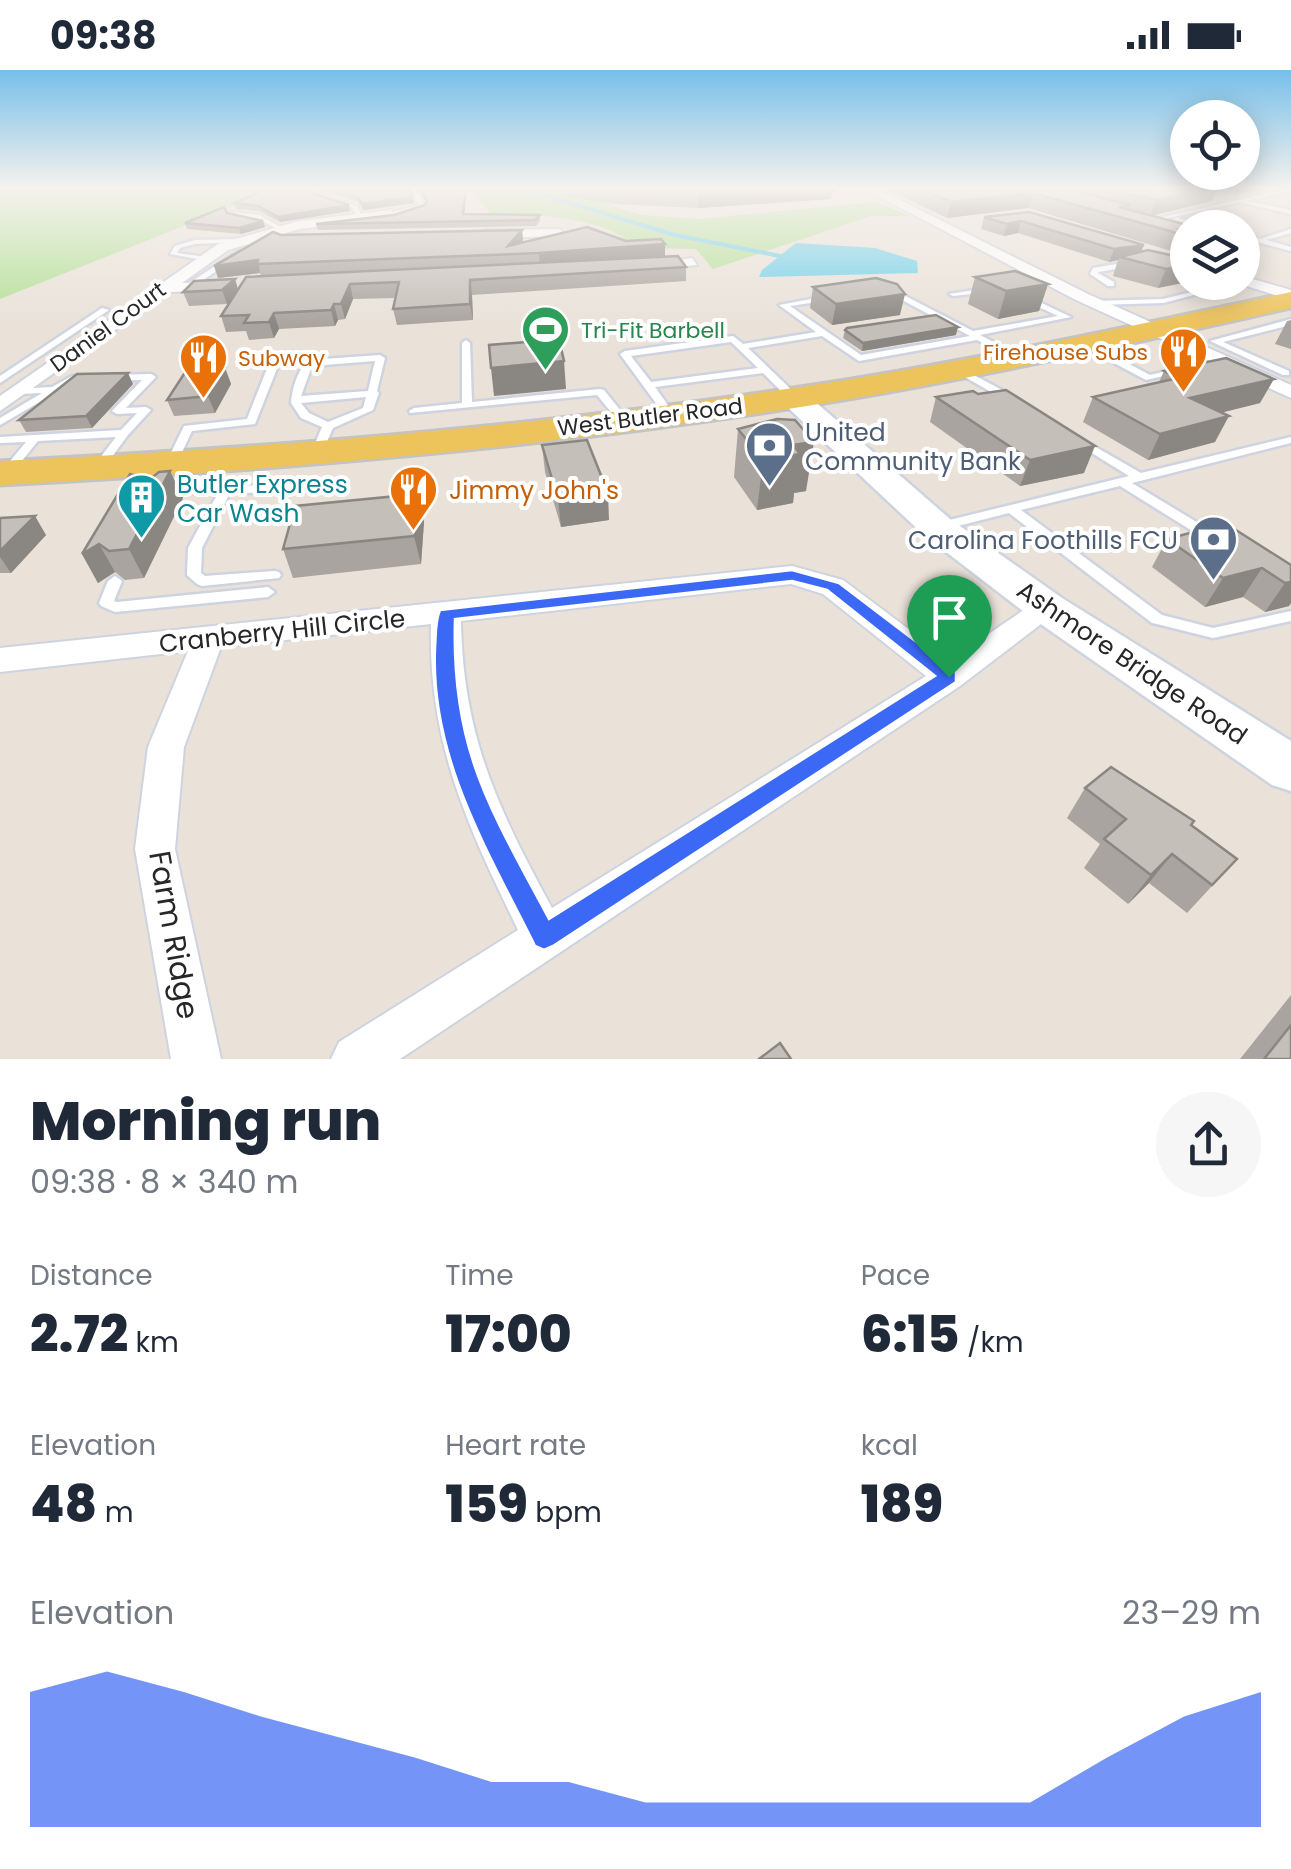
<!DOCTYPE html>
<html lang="en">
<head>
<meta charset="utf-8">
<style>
  body { margin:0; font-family:Poppins,sans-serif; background:#f6f6f7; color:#1f2937; height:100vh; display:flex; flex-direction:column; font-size:38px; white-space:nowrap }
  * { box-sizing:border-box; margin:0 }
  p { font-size:32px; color:#747a83 }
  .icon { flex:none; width:55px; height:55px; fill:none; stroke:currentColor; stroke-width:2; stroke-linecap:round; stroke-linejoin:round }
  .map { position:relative; height:989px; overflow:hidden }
  .panel { display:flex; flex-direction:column; background:#fff; flex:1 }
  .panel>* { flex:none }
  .buttons { position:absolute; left:1170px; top:30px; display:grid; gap:20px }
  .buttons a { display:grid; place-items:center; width:90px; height:90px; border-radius:50%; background:#fff; box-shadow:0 5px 25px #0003; font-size:50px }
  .pin { position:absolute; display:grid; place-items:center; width:85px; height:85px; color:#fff; margin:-102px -42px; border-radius:50% 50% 50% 0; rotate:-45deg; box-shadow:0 0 10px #0007 }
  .pin .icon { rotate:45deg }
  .round { display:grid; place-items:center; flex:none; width:105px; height:105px; border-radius:52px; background:#f6f6f7 }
  .summary { display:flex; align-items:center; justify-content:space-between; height:170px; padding:0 30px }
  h1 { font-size:55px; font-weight:800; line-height:75px }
  .figures { display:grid; grid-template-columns:repeat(3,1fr); gap:15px; height:170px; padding:10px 30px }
  .figures div { display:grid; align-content:center }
  .figures b { font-size:50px; font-weight:800 }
  .figures small { font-size:28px; font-weight:400 }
  .figures p { font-size:28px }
  .chart { height:280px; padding:20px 30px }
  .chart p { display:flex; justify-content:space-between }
  .chart svg { width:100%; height:180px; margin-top:10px; fill:#3b68f5; opacity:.7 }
  .status { display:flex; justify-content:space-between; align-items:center; height:70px; padding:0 50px; background:#fff; direction:ltr }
  .status svg { height:28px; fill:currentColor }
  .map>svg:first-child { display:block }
</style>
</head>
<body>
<div class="status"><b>09:38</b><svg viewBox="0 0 49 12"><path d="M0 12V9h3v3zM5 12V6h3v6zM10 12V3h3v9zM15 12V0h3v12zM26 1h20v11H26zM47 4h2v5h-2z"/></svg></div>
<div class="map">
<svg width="1291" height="989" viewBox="0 0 1291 989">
  <rect width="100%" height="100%" fill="#eae2d9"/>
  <g fill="#b3e096">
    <polygon points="0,118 279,118 0,229"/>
    <path d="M470,118H559L641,145L698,149L877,132L910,146H871L713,199L696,179L636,178C609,146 531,144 491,144Z"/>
  </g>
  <polygon fill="#6dd0eb" points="796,173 875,178 917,191 918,203 759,207 762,200"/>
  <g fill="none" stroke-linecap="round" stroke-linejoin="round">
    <polyline stroke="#6dd0eb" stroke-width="4" points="520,118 675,165 780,186"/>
    <defs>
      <g id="service">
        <polygon points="293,118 301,118 357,136 362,146 357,147 353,138"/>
        <polygon points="409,118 415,118 425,137 389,145 389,143 420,135"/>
        <polygon points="1291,118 1291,121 1246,131 1291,140 1291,144 1240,132 1160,150 1188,160 1188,164 1150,150"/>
        <polygon points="231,142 259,145 284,159 279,160 256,148 229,145"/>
        <polygon points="1176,147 1212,157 1213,158 1201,158 1174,150"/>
        <polygon points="1291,159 1291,163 1266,170 1291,177 1291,181 1242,168 1242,164 1260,169"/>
        <polygon points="261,166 266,167 190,219 183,217"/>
        <polygon points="238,169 240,172 195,174 180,178 177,183 205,187 203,190 170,184 175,176 195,170"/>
        <polygon points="1134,191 1137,195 1099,202 1098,203 1114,212 1114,216 1108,216 1090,204 1093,198"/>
        <polygon points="1210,212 1217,212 1221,218 1163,233 1096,235 1092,233 1096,231 1163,229 1212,217"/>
        <path d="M888,217L973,261L1058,246L1024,230V226H1027L1071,247L980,265L1019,285L1021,287L1016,290L977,270L859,291L822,266L748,278L798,326V330H790L763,303L655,317L675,345L670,348L666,347L620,284L625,281L733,266L743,274L816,262L779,235L827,226H830V230L790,236L861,285L970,266L885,221L884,219ZM731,272L758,298L651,312L631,286Z"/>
        <polygon points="987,218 990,218 990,222 953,226 949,224"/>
        <polygon points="102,238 109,240 0,313 0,306"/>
        <polygon points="1291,249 1291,255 1223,272 1289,301 1289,305 1283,305 1210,271"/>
        <polygon points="466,270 470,273 472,332 600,319 604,320 629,351 624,354 620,353 597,325 410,343 409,341 414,338 462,333 462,273"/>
        <polygon points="1082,272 1088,272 1150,305 1180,298 1185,301 1146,310 1082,276"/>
        <polygon points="277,283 282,286 255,354 192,361 176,395 168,395 166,393 184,356 247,349 272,286"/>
        <path d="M380,285L385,288L377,321L379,323L373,340L333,358L321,385H313L311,383L322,357L301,348L291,333C292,319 298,298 309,290ZM375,291L368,321L301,326L312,296ZM366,327L363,338L328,352L309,343L301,333Z"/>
        <polygon points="957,296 1017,328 1018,330 1013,333 1009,332 954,301 952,299"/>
        <polygon points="151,304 156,307 154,309 126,338 146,337 151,340 128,365 103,399 95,399 93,397 116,367 38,371 4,413 0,414 0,403 26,372 0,373 0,367 121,360 137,343 117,344 112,341 142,310 111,311 106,308 111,305"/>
        <polygon points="72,306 85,306 90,309 85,312 74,312 0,355 0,348 42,323 19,324 15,323 15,319 52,317"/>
        <polygon points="1078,367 1141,403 1291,367 1291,373 1132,413 1228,471 1230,474 1228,477 1218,477 1120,416 1021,440 1162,545 1213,558 1291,541 1291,551 1213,568 1157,554 1152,553 1009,443 938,461 932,457 933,454 1129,406 1074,372 1073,370"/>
        <polygon points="304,415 310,419 308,422 230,423 202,478 201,503 205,506 274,501 279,502 281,505 279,508 202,516 197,514 187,505 188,478 218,423 188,423 163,429 157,425 159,422 188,416"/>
        <polygon points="115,506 122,511 114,531 117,532 268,517 275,522 268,527 115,542 101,536 99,533 108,511"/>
      </g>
      <g id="minor">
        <polygon points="863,118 876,118 1088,224 1291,315 1291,328 1076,230"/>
        <polygon points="391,140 395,147 300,159 228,180 182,213 225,212 233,217 230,220 169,222 0,341 0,326 218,174 299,151"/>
        <polygon points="560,159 565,166 484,168 478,164 484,160"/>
        <polygon points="692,188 697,195 647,200 640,196"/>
        <polygon points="1242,206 1291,220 1291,230 1237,213 1242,212"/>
        <path d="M792,496L843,510L950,590L1037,531H1057L1062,538L960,616L400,989H331L339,972L518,860C467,755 428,673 431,554L221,577L184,677L175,779L221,989H171L135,779L148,677L188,581L0,602V578ZM791,514L823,524L926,606L552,838C498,739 463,666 461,551Z"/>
      </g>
      <polygon id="secondary" points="794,319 804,322 950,449 1062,528 1291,671 1291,721 1272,715 1032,548 924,465 784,334 779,328"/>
      <path id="primary" d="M1291,222V238C1146,270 1001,303 855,328C572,376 286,400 0,415V391C285,377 570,354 852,309C999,285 1145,253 1291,222Z"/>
    </defs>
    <use href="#service" stroke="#ced3e0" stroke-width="5"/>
    <use href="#minor" stroke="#ced3e0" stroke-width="4"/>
    <use href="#secondary" stroke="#ced3e0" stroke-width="5"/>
    <use href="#primary" stroke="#c3c3c3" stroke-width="5"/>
    <use href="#service" fill="#fff" fill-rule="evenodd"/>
    <use href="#minor" fill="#fff" fill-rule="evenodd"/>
    <use href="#secondary" fill="#fff" fill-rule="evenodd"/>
    <use href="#primary" fill="#edc35b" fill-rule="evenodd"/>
  </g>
  <g fill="#a9a49f">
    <polygon points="316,118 408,118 414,133 363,140 358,132"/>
    <polygon points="417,118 467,118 464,144 540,145 540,151 536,156 318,160 316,154 394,145 425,135 426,132"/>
    <polygon points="557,118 836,118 830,129 698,138 614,134 564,126"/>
    <polygon points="884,118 1064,118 1069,119 1069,118 1266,118 1234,125 1216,122 1212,131 1151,146 1188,158 1188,186 1028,138 947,148"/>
    <polygon points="235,133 350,141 280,152 259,141 236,139"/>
    <polygon points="1029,142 1144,175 1141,182 1188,189 1158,218 1113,206 1118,190 1109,192 1018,163 1004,166 981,159 984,147"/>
    <polygon points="227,143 263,151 265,157 241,164 187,159 185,153"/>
    <polygon points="522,160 523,171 521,173 665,186 627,189 686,197 686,211 472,225 473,250 397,255 393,239 396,228 353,229 345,249 338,250 335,256 279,259 274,268 249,270 246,261 226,262 221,246 231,231 227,234 189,236 183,222 235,209 238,220 261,206 260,203 218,208 281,165"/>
    <polygon points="975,207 1048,214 1039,241 998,249 968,234"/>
    <polygon points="813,217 900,245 832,255 810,238"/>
    <polygon points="1291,250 1291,279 1275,274 1287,251"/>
    <polygon points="845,260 956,265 862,281 843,268"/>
    <polygon points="225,298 231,314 215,343 174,346 167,330"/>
    <polygon points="1164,301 1260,333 1221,343 1215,372 1148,390 1083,352 1093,327 1159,312"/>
    <polygon points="133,314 92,358 26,362 19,350"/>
    <polygon points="936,327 1084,403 1020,416 930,352"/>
    <polygon points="738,359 806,421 794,423 793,433 757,440 734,407"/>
    <polygon points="542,375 609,450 561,457 545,402"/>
    <polygon points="170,401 183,428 144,508 125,510 115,502 98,513 82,484 149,410"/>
    <polygon points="418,424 424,452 421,494 293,508 283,479"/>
    <polygon points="0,448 46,465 11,503 0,503"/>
    <polygon points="1210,466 1291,495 1291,533 1289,536 1265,542 1243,527 1205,537 1152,497 1167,469"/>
    <polygon points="1085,718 1191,755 1237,789 1187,843 1149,813 1128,834 1084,798 1100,774 1067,748"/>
    <polygon points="1291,925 1291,989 1240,989"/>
  </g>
  <g fill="#8a8682">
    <polygon points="771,118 836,118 830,129 698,138 699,122"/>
    <polygon points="1210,118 1218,118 1212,131 1150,146 1156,130"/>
    <polygon points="1237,118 1266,118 1234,125"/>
    <polygon points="1033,123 1028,138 947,148 951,132"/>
    <polygon points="413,127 414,133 363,140 362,134"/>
    <polygon points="349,135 350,141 280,152 278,147"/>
    <polygon points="263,151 265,157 241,164 239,158"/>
    <polygon points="1021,151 1018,163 1004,166 1007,154"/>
    <polygon points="522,160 523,171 512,184 508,176"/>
    <polygon points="665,174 665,186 540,195 539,183"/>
    <polygon points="1144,175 1139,187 1120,187 1118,190 1109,192 1114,179"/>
    <polygon points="1259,180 1250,199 1242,200 1242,184"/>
    <polygon points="258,190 260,203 218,208 214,196"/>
    <polygon points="1188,194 1188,212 1158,218 1166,199"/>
    <polygon points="235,209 239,223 227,234 222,220"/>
    <polygon points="470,210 472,225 473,250 470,234"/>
    <polygon points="350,214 353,229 345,249 341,234"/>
    <polygon points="1048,214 1039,241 998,249 1006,221"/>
    <polygon points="905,224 900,245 832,255 836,234"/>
    <polygon points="334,234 338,250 335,256 331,240"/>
    <polygon points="274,243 279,259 274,268 269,252"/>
    <polygon points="958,257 956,265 862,281 863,273"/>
    <polygon points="564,291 566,319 494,326 491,298"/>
    <polygon points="225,298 231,314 215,343 208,326"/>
    <polygon points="128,303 133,314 92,358 86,346"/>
    <polygon points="1274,309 1260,333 1178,353 1190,328"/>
    <polygon points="1229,346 1215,372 1148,390 1160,364"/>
    <polygon points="814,372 806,421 794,423 793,433 757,440 763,390 793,375"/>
    <polygon points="1095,376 1084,403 1020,416 1030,390"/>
    <polygon points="170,401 183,428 144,508 129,479"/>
    <polygon points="608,423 609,450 561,457 558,429"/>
    <polygon points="418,424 424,452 421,494 414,466"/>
    <polygon points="35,446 46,465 11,503 0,487 0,481"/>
    <polygon points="99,474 115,502 98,513 82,484"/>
    <polygon points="1262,498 1243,527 1205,537 1223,508"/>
    <polygon points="1291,512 1291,533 1289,536 1265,542 1285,513"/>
    <polygon points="1172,784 1149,813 1128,834 1151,805"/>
  </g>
  <g fill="#c5bfb9" stroke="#8a8682" stroke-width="2.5">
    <polygon points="274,118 297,118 349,135 278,147 258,136 235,133 264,120"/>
    <polygon points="330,118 408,118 413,127 362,134 357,127"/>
    <polygon points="420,118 466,118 463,144 540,145 535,150 316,154 394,145 425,135 427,130"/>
    <polygon points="607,118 771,118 699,122"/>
    <polygon points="920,118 1063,118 1131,135 1119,137 1191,156 1180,159 1188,161 1188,166 1033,123 951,132"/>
    <polygon points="1104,118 1210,118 1156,130"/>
    <polygon points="224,137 227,143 263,151 239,158 185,153"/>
    <polygon points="1029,142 1144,175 1114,179 1021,151 1007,154 984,147"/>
    <polygon points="587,157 626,171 661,169 665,174 539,183 257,194 258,190 214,196 273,162 281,165 522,160 508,176"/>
    <polygon points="1242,176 1259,180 1242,184"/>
    <polygon points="1148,180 1188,189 1188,194 1166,199 1120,187"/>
    <polygon points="678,186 686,197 470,210 470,234 393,239 399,212 350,214 341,234 334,234 331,240 274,243 269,252 244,253 249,245 221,246 246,207"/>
    <polygon points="1015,201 1048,214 1006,221 975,207"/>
    <polygon points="876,208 897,214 905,224 836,234 813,217"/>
    <polygon points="235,209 222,220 183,222 194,211"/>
    <polygon points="553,244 564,291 491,298 489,275 526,272 524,257 537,256 535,246"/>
    <polygon points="936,245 958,257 863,273 845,260 847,258"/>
    <polygon points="1226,288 1274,309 1190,328 1229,346 1160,364 1093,327 1178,308 1164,301"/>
    <polygon points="225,298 208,326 167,330 186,301"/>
    <polygon points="128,303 86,346 19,350 77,304"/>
    <polygon points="1006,320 1095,376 1030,390 936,327 973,321 978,324"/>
    <polygon points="777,349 795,350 814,372 793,375 800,384 763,390 738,359"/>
    <polygon points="587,370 608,423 558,429 542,375"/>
    <polygon points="170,401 129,479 109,481 99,474 82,484 130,404 149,410 159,402"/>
    <polygon points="418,424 414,466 283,479 295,436"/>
    <polygon points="35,446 0,481 0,448"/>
    <polygon points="1201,460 1210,466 1236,460 1291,495 1291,512 1285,513 1262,498 1223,508 1167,469"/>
    <polygon points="1111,697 1194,751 1191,755 1237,789 1212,815 1172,784 1151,805 1104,769 1126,749 1085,718"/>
    <polygon points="1291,955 1291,989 1264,989"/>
    <polygon points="780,973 791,989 759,989"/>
  </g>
  <linearGradient id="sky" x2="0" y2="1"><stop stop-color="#77bfe9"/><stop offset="0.46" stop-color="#f6f2ee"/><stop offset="1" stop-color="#f6f2ee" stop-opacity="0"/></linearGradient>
  <rect width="1291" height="256" fill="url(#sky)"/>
  <path fill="#3b68f5" stroke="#fff" stroke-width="2.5" fill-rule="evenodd" d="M792,500L839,513L956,602V612L553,876L544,880L535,876C488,781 430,688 435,578C436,565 435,551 440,540ZM792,511L827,520L935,606L549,849C490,738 451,680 455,549Z"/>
  <defs>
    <symbol id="stadium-pin" viewBox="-11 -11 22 30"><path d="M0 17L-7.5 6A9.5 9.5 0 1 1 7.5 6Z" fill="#2e9e5b" stroke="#fff"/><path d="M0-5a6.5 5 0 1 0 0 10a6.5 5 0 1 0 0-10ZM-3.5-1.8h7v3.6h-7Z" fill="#fff"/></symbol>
    <symbol id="restaurant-pin" viewBox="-11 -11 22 30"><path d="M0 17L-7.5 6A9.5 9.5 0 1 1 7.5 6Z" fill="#e8710a" stroke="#fff"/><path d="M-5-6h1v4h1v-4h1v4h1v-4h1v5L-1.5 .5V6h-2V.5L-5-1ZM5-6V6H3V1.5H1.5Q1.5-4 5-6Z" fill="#fff"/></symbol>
    <symbol id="bank-pin" viewBox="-11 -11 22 30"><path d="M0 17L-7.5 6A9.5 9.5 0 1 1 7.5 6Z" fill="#5c6f8a" stroke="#fff"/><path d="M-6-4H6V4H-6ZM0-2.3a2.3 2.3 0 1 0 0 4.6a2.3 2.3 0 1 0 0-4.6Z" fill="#fff"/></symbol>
    <symbol id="building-pin" viewBox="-11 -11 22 30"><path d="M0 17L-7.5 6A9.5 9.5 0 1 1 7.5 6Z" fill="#0f9aa8" stroke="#fff"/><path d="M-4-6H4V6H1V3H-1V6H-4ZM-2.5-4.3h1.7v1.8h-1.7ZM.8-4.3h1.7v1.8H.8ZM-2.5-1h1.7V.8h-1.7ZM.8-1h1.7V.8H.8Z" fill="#fff"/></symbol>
  </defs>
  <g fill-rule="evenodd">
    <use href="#stadium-pin" x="518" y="232" width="55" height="75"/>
    <use href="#restaurant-pin" x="1156" y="254" width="55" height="75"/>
    <use href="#restaurant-pin" x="176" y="260" width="55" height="75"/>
    <use href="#bank-pin" x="742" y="348" width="55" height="75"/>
    <use href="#restaurant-pin" x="386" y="392" width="55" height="75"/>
    <use href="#building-pin" x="114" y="400" width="55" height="75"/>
    <use href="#bank-pin" x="1186" y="442" width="55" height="75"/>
  </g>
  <g text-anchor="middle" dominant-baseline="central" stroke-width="8" stroke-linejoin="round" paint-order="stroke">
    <g font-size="22" fill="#272727" stroke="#fff">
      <text transform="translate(108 257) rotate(-36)">Daniel Court</text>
      <text transform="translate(650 347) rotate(-7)">West Butler Road</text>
    </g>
    <g font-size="22" fill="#27864d" stroke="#fff" text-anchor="start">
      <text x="581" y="260">Tri-Fit Barbell</text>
    </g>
    <g font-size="22" fill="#c56008" stroke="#fff" text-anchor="end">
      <text x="1148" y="282">Firehouse Subs</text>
      <text x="238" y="288" text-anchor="start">Subway</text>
    </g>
    <g font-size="25" fill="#4e5e75" stroke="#fff" text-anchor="start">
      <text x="805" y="362">United<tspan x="805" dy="29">Community Bank</tspan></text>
      <text x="1178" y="470" text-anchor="end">Carolina Foothills FCU</text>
    </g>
    <g font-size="25" fill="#0d838f" stroke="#fff" text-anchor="start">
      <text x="177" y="414">Butler Express<tspan x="177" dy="29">Car Wash</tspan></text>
    </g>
    <g font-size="25" fill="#c56008" stroke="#fff" text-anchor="start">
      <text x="449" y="420">Jimmy John's</text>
    </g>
    <g font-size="25" fill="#272727" stroke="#fff">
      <text transform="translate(282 561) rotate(-6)">Cranberry Hill Circle</text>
      <text transform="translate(1132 593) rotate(34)">Ashmore Bridge Road</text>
    </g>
    <g font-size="30" fill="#272727" stroke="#fff">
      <text transform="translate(174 865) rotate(80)">Farm Ridge</text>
    </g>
  </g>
</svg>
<div class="buttons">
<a><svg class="icon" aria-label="locate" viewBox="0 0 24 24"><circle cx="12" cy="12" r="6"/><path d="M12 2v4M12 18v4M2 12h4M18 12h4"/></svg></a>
<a><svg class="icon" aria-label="layers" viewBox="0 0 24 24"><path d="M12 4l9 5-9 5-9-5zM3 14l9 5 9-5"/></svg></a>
</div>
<div class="pin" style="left:949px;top:607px;background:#1e9e55"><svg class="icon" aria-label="arrive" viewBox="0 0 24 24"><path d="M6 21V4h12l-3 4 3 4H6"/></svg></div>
</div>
<section class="panel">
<div class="summary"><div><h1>Morning run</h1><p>09:38 · 8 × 340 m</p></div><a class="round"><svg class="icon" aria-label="share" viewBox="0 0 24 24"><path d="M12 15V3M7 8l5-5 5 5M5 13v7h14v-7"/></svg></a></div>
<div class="figures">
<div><p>Distance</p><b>2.72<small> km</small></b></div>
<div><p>Time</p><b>17:00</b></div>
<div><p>Pace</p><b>6:15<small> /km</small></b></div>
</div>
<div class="figures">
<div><p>Elevation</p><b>48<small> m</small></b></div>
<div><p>Heart rate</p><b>159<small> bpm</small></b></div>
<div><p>kcal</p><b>189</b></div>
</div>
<div class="chart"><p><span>Elevation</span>23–29 m</p>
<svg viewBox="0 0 160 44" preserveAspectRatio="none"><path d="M0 44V11L10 6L20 11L30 17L40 22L50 27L60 33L70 33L80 38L90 38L100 38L110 38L120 38L130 38L140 27L150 17L160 11V44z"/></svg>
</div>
</section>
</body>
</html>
